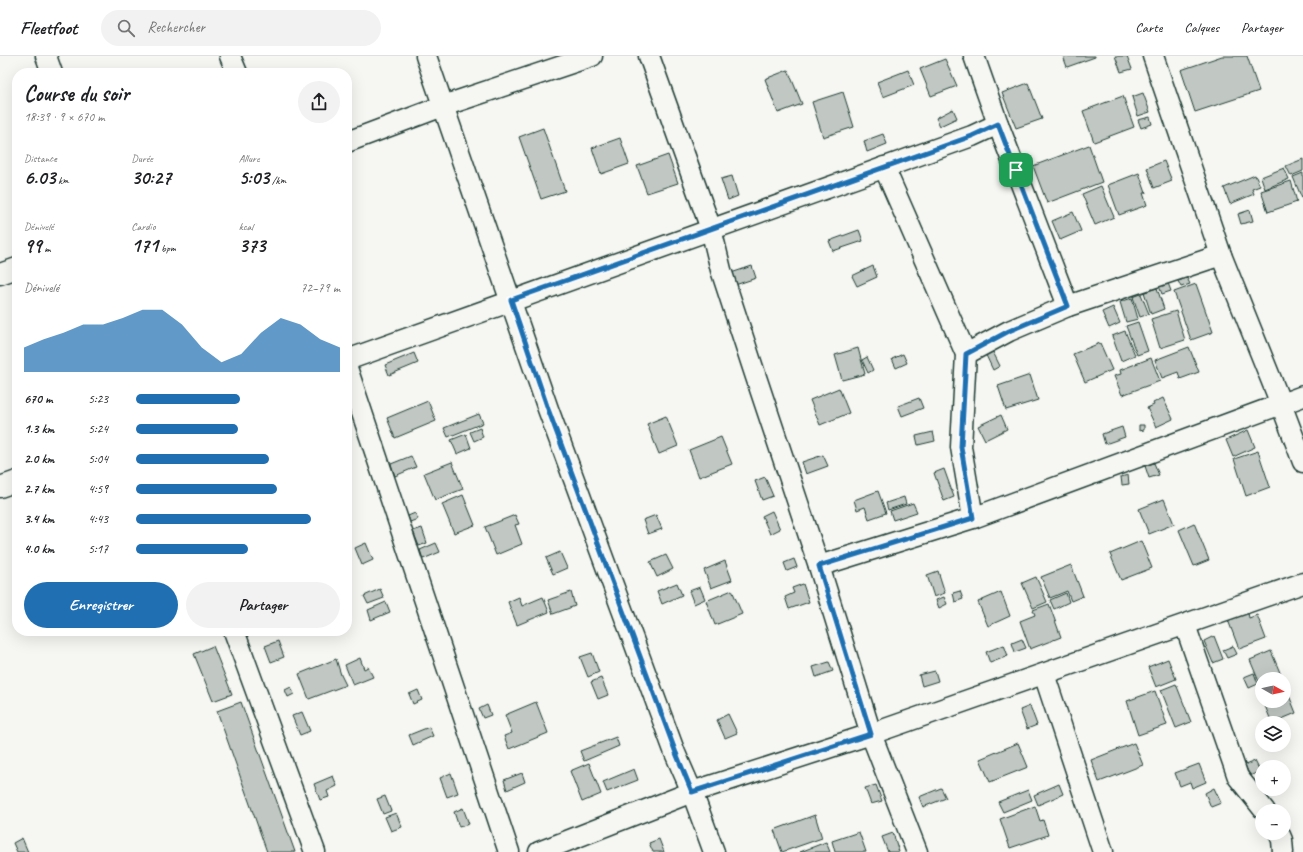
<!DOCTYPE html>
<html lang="fr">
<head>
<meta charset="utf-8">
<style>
  body { margin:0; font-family:Caveat,sans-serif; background:#f2f2f2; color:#202124; height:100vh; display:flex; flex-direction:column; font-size:15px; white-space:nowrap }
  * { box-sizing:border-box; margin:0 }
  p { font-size:13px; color:#757577 }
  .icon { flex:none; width:22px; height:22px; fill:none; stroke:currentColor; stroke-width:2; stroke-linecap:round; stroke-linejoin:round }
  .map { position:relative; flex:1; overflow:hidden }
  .sheet { position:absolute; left:12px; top:12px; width:340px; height:568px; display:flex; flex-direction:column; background:#fff; border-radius:16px; box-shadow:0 4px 16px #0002 }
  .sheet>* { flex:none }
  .needle { width:26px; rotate:98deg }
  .fabs { position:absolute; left:1255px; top:616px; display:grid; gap:8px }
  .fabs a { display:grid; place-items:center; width:36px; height:36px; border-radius:50%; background:#fff; box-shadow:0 4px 16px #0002; font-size:20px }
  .pin { position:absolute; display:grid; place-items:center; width:34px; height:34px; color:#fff; margin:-17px; border-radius:8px; box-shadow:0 2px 6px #0006 }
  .round { display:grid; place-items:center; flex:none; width:42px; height:42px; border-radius:21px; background:#f2f2f2 }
  .summary { display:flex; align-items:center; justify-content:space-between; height:68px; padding:0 12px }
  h1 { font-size:22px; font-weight:700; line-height:30px }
  .stats { display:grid; grid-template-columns:repeat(3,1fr); gap:6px; height:68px; padding:4px 12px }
  .stats div { display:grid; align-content:center }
  .stats b { font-size:20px; font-weight:700 }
  .stats small { font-size:11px; font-weight:400 }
  .stats p { font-size:11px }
  .chart { height:112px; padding:8px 12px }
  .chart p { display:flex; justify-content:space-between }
  .chart svg { width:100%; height:72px; margin-top:4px; fill:#1f6fb2; opacity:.7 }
  .action { display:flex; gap:8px; margin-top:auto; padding:8px 12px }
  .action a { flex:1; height:46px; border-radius:24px; background:#1f6fb2; color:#fff; font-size:16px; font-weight:700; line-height:46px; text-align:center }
  .action a+a { background:#f2f2f2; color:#202124 }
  ul { padding:0 12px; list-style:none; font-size:13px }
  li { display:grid; grid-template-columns:64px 48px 1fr; align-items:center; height:30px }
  li i { height:10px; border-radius:5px; background:#1f6fb2 }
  header { display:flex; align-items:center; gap:24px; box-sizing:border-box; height:56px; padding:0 20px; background:#fff; border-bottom:1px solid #e0e0e0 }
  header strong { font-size:19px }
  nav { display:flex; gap:22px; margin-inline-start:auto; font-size:14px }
  .search { width:280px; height:36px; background:#f2f2f2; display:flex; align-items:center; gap:10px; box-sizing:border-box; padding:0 14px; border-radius:22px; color:#757577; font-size:15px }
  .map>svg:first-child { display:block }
</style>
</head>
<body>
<header>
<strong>Fleetfoot</strong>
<div class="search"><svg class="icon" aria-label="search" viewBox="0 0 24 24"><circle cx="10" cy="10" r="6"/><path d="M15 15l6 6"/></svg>Rechercher</div>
<nav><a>Carte</a><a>Calques</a><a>Partager</a></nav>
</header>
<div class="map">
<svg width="1303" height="796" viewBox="0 0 1303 796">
  <rect width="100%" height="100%" fill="#f6f6f2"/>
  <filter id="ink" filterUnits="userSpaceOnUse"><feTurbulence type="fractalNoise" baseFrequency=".025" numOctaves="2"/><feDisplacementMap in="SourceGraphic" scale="8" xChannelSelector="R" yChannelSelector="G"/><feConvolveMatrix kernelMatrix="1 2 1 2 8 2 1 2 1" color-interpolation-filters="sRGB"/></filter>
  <g filter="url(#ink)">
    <g fill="#c1c8c3" stroke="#1f3d34">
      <polygon points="1063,0 1095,0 1095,1 1067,11"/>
      <polygon points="1115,0 1127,0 1132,13 1121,16"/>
      <polygon points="1222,0 1247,0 1259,35 1195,56 1181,14"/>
      <polygon points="945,3 957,30 931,40 920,13"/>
      <polygon points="788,14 802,48 778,57 765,23"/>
      <polygon points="908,14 914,29 883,41 877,26"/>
      <polygon points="1028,27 1042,63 1016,72 1002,37"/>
      <polygon points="843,36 854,71 823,81 812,46"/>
      <polygon points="1143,37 1150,56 1138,60 1132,41"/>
      <polygon points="1123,40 1134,71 1094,86 1083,55"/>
      <polygon points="953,53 957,62 940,70 936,62"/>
      <polygon points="1150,61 1152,68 1141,72 1138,64"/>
      <polygon points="543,72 565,135 541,143 519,81"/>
      <polygon points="883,78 887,88 867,96 864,85"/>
      <polygon points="620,82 629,108 601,118 592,92"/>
      <polygon points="1089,89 1102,126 1047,147 1033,110"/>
      <polygon points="668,99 678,127 647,137 637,110"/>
      <polygon points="1303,103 1303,115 1291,120 1286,110"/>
      <polygon points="1164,105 1172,125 1154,132 1147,112"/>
      <polygon points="1284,112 1289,123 1265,133 1261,121"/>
      <polygon points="1139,117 1146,137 1143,137 1147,149 1119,159 1108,129"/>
      <polygon points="1303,117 1303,145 1293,121"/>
      <polygon points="1255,119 1260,130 1252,133 1254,138 1230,148 1224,132"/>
      <polygon points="732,120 738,140 728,144 721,123"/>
      <polygon points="1291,125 1297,146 1268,156 1261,135"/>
      <polygon points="1101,130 1114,161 1095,169 1082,138"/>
      <polygon points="1250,154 1253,165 1241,168 1238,158"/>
      <polygon points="1073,156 1081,175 1060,184 1052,165"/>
      <polygon points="859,174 863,185 833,195 829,185"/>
      <polygon points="752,210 756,222 735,229 731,217"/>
      <polygon points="873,210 877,221 857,230 852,220"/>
      <polygon points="1187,222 1190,228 1181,231 1178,225"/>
      <polygon points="1168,227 1171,235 1162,238 1159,230"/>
      <polygon points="1196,228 1213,276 1191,284 1174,236"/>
      <polygon points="1157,232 1164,253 1151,258 1144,236"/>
      <polygon points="1141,238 1149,258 1140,261 1133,241"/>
      <polygon points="1132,242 1138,263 1126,266 1120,246"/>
      <polygon points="1113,251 1120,267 1109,272 1102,256"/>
      <polygon points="1176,255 1185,284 1160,292 1151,263"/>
      <polygon points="1138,266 1148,295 1137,299 1126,270"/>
      <polygon points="1125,275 1135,299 1121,305 1112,280"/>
      <polygon points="1100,287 1112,314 1085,326 1073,298"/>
      <polygon points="1189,291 1199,316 1180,323 1178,316 1162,322 1155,304"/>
      <polygon points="858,292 865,318 842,324 835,299"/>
      <polygon points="992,294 1000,310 993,314 985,297"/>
      <polygon points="414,297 418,307 389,319 385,309"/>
      <polygon points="903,298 907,307 896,312 892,303"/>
      <polygon points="867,301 873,314 868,317 862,304"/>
      <polygon points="1151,302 1160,325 1122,339 1114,320 1121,318 1120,314"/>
      <polygon points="1030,319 1038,344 1006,354 998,330"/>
      <polygon points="839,332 849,357 820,369 810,344"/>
      <polygon points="919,342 923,352 902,360 898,350"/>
      <polygon points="1163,342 1173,363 1156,371 1147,352 1154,349 1153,347"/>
      <polygon points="428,345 436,365 395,382 387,362"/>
      <polygon points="479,358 483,367 448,381 444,372"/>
      <polygon points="1001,359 1007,373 985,384 978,370"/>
      <polygon points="666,360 678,390 659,398 647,368"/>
      <polygon points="1139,369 1144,369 1144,374 1139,375"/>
      <polygon points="1122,371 1125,381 1105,388 1102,378"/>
      <polygon points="480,372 483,381 474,385 470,376"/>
      <polygon points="1248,374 1255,391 1233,401 1226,384"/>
      <polygon points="933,376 935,385 918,389 916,380"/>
      <polygon points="466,378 471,392 457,398 451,384"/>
      <polygon points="721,381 732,408 699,421 689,394"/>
      <polygon points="1258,395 1270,431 1246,440 1234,403"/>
      <polygon points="823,399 828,410 806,418 802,406"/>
      <polygon points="411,400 416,411 395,420 391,408"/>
      <polygon points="452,406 463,433 435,444 424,417"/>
      <polygon points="1154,407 1159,419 1149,422 1145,410"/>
      <polygon points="944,413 954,441 944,445 934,417"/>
      <polygon points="1128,419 1129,428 1122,429 1121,421"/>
      <polygon points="765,421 773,440 762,444 755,425"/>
      <polygon points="878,435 886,457 869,463 865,451 857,454 854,444"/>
      <polygon points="463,439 475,469 454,477 442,448"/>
      <polygon points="904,441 906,448 888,454 886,447"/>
      <polygon points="1164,443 1174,468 1149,478 1139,453"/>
      <polygon points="913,447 917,456 893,464 890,455"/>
      <polygon points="772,455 780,473 770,478 762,460"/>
      <polygon points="415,457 418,463 410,466 408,460"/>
      <polygon points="515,459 519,468 515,469 522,488 496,499 485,471"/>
      <polygon points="656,459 662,473 648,478 643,464"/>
      <polygon points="1194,467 1209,504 1194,510 1179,474"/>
      <polygon points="422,472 427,487 419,490 413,475"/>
      <polygon points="1141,485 1152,512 1121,524 1110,498"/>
      <polygon points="366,487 373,504 362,509 355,492"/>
      <polygon points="436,487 440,496 423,503 420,494"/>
      <polygon points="560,496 567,512 553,518 546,502"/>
      <polygon points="666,499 673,513 657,521 650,506"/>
      <polygon points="794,503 797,511 787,515 784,507"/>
      <polygon points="725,505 732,524 711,532 704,514"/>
      <polygon points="1071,509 1083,540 1071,545 1067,535 1050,542 1041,521"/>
      <polygon points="938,515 945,537 934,541 927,519"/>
      <polygon points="1036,521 1047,546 1033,552 1022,527"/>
      <polygon points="677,527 682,539 662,548 657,535"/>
      <polygon points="803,528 809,546 789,553 785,541 794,537 792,532"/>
      <polygon points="700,531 705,543 694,548 689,535"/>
      <polygon points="380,533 384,542 368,548 364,540"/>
      <polygon points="732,534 742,558 715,569 706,545"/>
      <polygon points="960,535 963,543 955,546 953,537"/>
      <polygon points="571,536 575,550 553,558 548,544"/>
      <polygon points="1001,536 1010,560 988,570 978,546"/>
      <polygon points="1066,537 1069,546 1054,553 1050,544"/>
      <polygon points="519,541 522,550 543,541 549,556 517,569 508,546"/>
      <polygon points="944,541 947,548 939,552 936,544"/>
      <polygon points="386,546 390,556 371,564 368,554"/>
      <polygon points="1049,548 1061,581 1030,593 1020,565 1035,559 1033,554"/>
      <polygon points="1248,557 1249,562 1257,559 1266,583 1239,593 1228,564"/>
      <polygon points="1214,580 1223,603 1213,607 1204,585"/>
      <polygon points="1022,583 1026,592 1015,596 1012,587"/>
      <polygon points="278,585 284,601 271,606 265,590"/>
      <polygon points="1004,589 1008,600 990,607 986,596"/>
      <polygon points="213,590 232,638 213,645 194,598"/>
      <polygon points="1233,590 1237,598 1227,602 1223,594"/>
      <polygon points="1271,595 1281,619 1272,623 1262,623 1262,627 1260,628 1250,604"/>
      <polygon points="592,597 599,616 588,621 580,601"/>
      <polygon points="360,602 364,613 368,611 373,621 353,629 345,609"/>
      <polygon points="336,603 341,619 346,629 309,643 299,618"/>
      <polygon points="1168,603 1176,623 1156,631 1148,611"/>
      <polygon points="829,606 833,615 816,621 813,611"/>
      <polygon points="935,615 938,625 922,630 919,619"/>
      <polygon points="1254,617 1258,628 1249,632 1244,621"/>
      <polygon points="601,622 608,639 598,643 591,626"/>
      <polygon points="1176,628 1191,666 1176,672 1161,634"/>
      <polygon points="291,631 294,638 288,641 285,634"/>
      <polygon points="1286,632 1296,657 1272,667 1263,645 1284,645 1284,633"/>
      <polygon points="418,634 422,644 413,648 409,638"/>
      <polygon points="1155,635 1167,669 1138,679 1127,645"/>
      <polygon points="241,646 295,796 267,796 217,655"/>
      <polygon points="536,646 548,677 509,693 504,680 512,677 505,659"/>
      <polygon points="487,649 491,659 483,662 479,653"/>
      <polygon points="1030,650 1037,669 1027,673 1020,654"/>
      <polygon points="302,656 310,675 300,679 292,660"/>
      <polygon points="728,658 737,677 725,682 717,664"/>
      <polygon points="429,671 433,680 413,689 409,679"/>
      <polygon points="616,681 619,690 584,705 580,695"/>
      <polygon points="1018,687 1028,711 990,726 980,703"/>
      <polygon points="1134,687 1143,709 1099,726 1091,704"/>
      <polygon points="1255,705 1260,715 1250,720 1245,709"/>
      <polygon points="589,707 601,738 582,746 570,715"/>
      <polygon points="1199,708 1206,726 1192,732 1190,726 1180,730 1175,717"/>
      <polygon points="634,713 638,724 607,736 603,726"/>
      <polygon points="451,717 458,737 447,741 440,722"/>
      <polygon points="522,717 525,726 507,734 504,724"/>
      <polygon points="333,720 337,730 327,735 329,741 320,744 314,728"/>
      <polygon points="1059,728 1063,738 1038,749 1034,739"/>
      <polygon points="876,729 882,745 871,748 865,732"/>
      <polygon points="941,732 946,742 923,751 919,741"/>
      <polygon points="1214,732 1221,747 1211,751 1205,737"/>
      <polygon points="1028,734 1032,744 1003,756 998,746"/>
      <polygon points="385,740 391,755 383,758 377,743"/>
      <polygon points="1035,750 1040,765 1043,764 1048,779 1010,792 1000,763"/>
      <polygon points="463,752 469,768 459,771 454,756"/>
      <polygon points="396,757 402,771 391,775 385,761"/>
      <polygon points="815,759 822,782 782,796 774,774"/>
      <polygon points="859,776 866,796 835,796 832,785"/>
      <polygon points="893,777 899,796 888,796 882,781"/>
      <polygon points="22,782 28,796 17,796 13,787"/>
      <polygon points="659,783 664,796 653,796 649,787"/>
      <polygon points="826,786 830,796 800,796"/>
    </g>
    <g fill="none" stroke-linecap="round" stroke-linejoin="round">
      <defs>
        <g id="minor">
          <polyline points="46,0 52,17"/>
          <polyline points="230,0 237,17"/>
          <polyline points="426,0 548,353 675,697 692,736 714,796"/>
          <polyline points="649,0 711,173 721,214 755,318 819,510"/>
          <polyline points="974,0 998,68 1068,250"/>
          <polyline points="1153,0 1221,199 1281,348 1303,406"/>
          <polyline points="347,86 443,50 592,0"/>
          <polyline points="884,111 966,298 961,391 973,462"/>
          <polyline points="0,218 17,212"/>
          <polyline points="966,298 1009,275 1068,250 1221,199"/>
          <polyline points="347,304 972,80 998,68"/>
          <polyline points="347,312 509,796"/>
          <polyline points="0,431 17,425"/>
          <polyline points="1185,569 1238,721 1265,755"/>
          <polyline points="234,575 315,796"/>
          <polyline points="1044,618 1103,796"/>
          <polyline points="1279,777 1282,784 1283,796"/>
          <polyline points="539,796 692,736 871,678 819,510 973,462 1303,340"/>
          <polyline points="917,796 871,678 1303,527"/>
        </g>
      </defs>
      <use href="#minor" stroke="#1f3d34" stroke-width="23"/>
      <use href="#minor" stroke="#f6f6f2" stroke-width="20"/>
    </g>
  </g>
  <g fill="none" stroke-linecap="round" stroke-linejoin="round" filter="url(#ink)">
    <defs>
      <polygon id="route" points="998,68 1068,250 1009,275 966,298 961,391 973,462 819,510 871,678 692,736 676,697 548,353 511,244 972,80"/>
    </defs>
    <use href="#route" stroke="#fff" stroke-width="8"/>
    <use href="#route" stroke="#1f6fb2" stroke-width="5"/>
  </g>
</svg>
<div class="fabs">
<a><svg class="needle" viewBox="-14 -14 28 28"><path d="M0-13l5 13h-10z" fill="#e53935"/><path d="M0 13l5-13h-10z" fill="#757577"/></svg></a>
<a><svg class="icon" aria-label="layers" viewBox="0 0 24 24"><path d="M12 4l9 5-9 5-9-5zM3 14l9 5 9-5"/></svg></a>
<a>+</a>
<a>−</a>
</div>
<div class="pin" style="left:1016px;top:114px;background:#1e9e55"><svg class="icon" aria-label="arrive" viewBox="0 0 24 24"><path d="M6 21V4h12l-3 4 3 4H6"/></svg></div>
<section class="sheet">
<div class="summary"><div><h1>Course du soir</h1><p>18:39 · 9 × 670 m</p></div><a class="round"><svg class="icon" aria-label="share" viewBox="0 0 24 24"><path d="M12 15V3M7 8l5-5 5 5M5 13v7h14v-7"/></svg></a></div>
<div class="stats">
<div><p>Distance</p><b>6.03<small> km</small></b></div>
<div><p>Durée</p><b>30:27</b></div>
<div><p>Allure</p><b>5:03<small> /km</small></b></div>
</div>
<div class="stats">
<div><p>Dénivelé</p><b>99<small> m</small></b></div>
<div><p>Cardio</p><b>171<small> bpm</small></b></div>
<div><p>kcal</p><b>373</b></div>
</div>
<div class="chart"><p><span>Dénivelé</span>72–79 m</p>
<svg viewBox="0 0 160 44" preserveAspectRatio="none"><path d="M0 44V29L10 24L20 20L30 15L40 15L50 11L60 6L70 6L80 15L90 29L100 38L110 33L120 20L130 11L140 15L150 24L160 29V44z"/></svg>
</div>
<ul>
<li><b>670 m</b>5:23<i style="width:51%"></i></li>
<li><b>1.3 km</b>5:24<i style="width:50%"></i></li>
<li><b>2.0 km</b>5:04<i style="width:65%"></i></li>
<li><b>2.7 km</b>4:59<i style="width:69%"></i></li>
<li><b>3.4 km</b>4:43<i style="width:86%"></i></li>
<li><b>4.0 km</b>5:17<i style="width:55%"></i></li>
</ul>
<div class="action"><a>Enregistrer</a><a>Partager</a></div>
</section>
</div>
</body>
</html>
